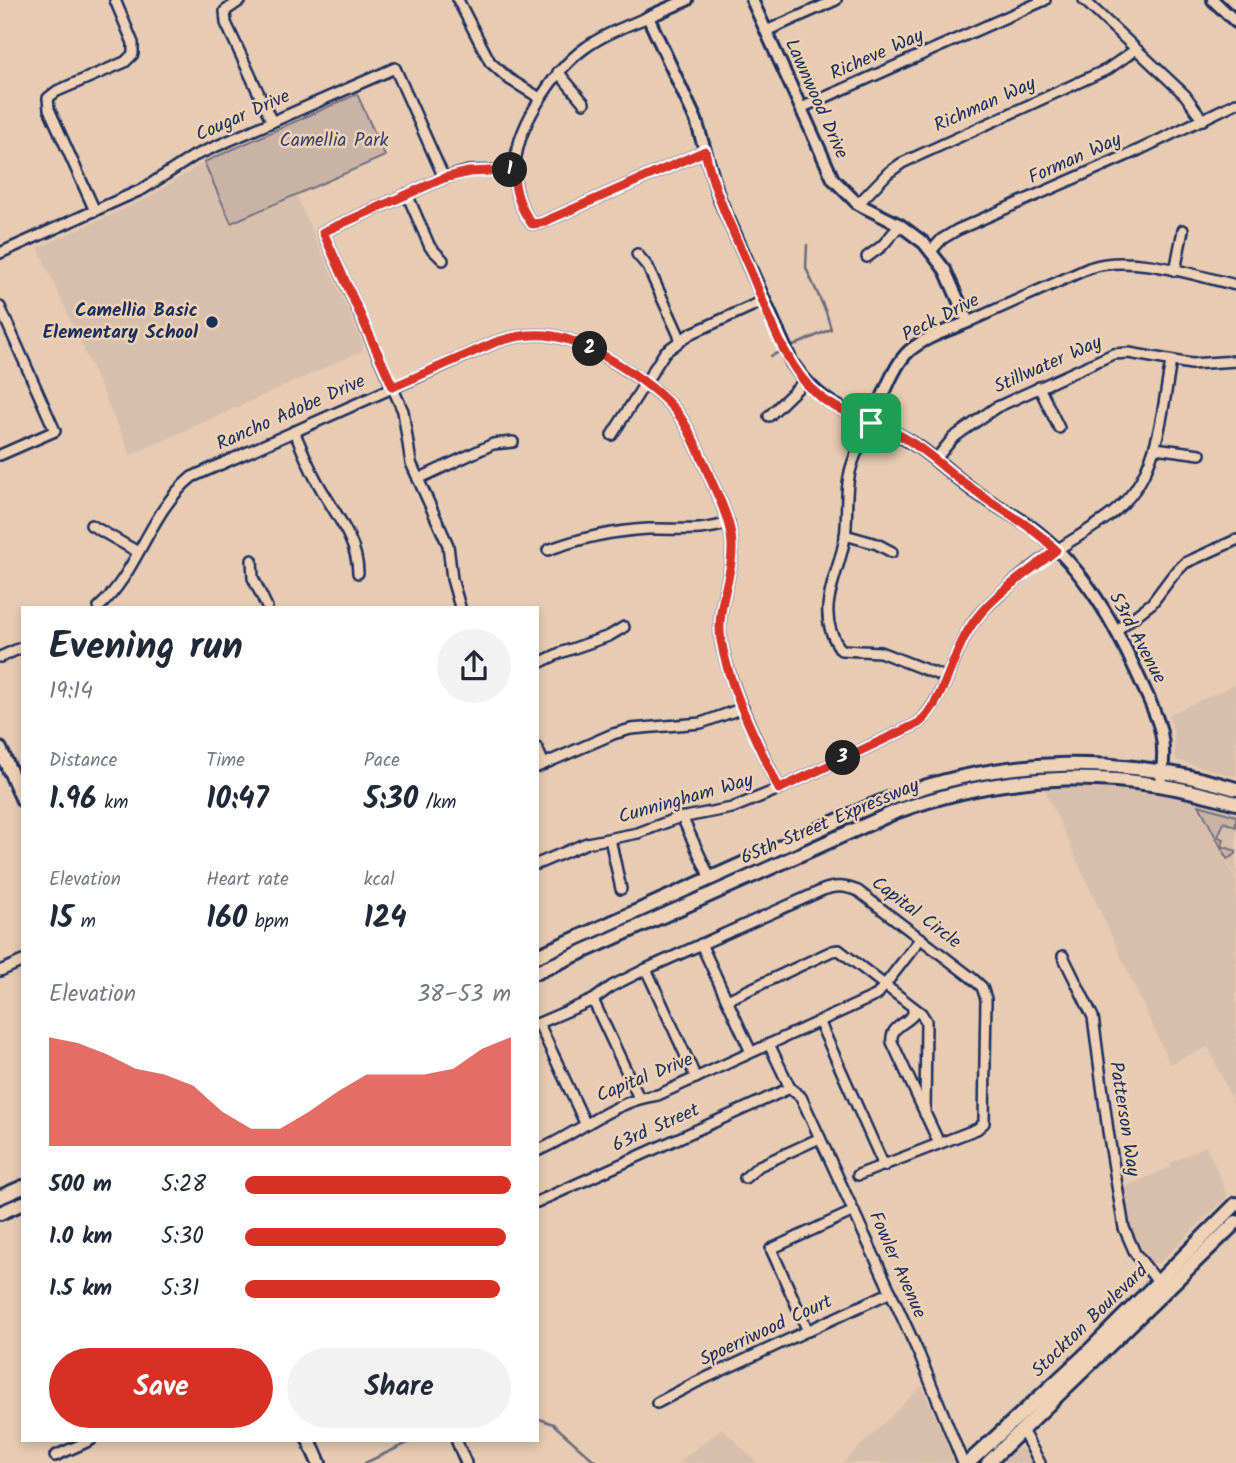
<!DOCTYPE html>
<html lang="en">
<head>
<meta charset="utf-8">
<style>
  body { margin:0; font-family:Kalam,sans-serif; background:#f2f2f3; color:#1f2937; height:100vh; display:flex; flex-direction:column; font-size:26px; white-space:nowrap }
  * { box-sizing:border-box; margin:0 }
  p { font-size:23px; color:#747a83 }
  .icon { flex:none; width:38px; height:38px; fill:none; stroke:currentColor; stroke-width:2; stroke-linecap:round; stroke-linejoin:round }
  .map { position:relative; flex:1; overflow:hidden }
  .drawer { position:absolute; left:21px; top:606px; width:518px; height:836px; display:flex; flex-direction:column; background:#fff; border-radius:0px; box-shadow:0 4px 10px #0003 }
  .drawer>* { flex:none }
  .pin { position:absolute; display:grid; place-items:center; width:60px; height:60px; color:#fff; margin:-30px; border-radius:14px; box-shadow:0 4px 10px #0006 }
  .km { position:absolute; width:35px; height:35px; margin:-18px; border-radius:50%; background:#222; color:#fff; font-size:19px; line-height:35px; text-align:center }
  .round { display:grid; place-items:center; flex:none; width:74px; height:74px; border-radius:37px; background:#f2f2f3 }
  .overview { display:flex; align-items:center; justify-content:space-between; height:119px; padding:0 28px }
  h1 { font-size:38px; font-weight:700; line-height:52px }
  .figures { display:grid; grid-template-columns:repeat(3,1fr); gap:10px; height:119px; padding:7px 28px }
  .figures div { display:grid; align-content:center }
  .figures b { font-size:30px; font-weight:700 }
  .figures small { font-size:19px; font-weight:400 }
  .figures p { font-size:19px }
  .chart { height:196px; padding:14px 28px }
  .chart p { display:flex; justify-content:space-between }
  .chart svg { width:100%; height:126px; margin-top:7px; fill:#d93025; opacity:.7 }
  .cta { display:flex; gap:14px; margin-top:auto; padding:14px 28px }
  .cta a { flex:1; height:80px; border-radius:42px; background:#d93025; color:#fff; font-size:28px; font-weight:700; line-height:80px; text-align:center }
  .cta a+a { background:#f2f2f3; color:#1f2937 }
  ul { padding:0 28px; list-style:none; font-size:23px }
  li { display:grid; grid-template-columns:112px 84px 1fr; align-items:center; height:52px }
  li i { height:18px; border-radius:9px; background:#d93025 }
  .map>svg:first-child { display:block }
</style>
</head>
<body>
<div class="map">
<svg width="1236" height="1463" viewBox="0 0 1236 1463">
  <rect width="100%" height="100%" fill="#e7cbb2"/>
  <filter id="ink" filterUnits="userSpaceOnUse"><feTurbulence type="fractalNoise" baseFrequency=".0143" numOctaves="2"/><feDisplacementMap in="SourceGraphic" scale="14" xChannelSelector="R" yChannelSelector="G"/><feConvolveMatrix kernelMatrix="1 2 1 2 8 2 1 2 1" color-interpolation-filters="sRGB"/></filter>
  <g filter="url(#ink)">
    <g fill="#d8bfac">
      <polygon points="204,162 231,223 296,195 363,344 362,351 131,455 38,248 148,198"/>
      <polygon points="1236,684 1236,777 1177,760 1175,756 1173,729 1168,715"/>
      <polygon points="1085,784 1128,787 1195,800 1236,881 1236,1108 1208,1047 1170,1064 1043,786"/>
      <polygon points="1197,801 1236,813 1236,879"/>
      <polygon points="1206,1146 1228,1196 1159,1263 1149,1263 1136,1244 1129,1226 1122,1188 1171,1167 1170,1163"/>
      <polygon points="922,1386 956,1463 843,1463"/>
      <polygon points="722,1428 757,1463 678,1463"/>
      <polygon points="1019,1448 1025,1449 1032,1463 998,1463 1013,1449"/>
    </g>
    <g fill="#c9b3a5" stroke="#727182" stroke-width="2">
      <polygon points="357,94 385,156 231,223 204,162"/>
      <polygon points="1199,805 1236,816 1236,827 1224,822 1218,837 1224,839 1222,846 1236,851 1236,854 1227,859"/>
    </g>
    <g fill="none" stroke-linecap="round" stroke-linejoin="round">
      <g stroke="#6b6c7f" stroke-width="2.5">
        <polyline points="791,347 831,329 826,312 806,268 807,245"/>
        <polyline points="771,356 784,350"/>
        <polyline points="537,1418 553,1424 597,1463"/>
        <polyline points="365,1463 414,1440"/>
      </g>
      <defs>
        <g id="minor">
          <polyline points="241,0 225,11 226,23 272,122"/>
          <polyline points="458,0 490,62 509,79 540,98"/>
          <polyline points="1084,0 1185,95 1203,120"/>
          <path d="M648,17C627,26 604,34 585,48C564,63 550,82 537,104C514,142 503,185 532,224L541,223L705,151"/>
          <polyline points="766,31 836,0"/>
          <polyline points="558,72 584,103"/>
          <polyline points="801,108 1045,0"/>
          <polyline points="407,194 430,247 443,260"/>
          <polyline points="858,204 888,173 902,163 1108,69 1135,50"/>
          <polyline points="95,211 49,109 48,98 57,91 125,62 133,54 133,43 115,0"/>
          <polyline points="932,250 942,239 957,230 1139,150 1236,103"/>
          <polyline points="0,253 143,189 194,156 395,68 444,178"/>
          <polyline points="637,254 648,267 681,340"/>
          <polyline points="867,257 882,246 900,225"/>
          <polyline points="1175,271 1183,230"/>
          <polyline points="0,307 55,431 0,455"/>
          <path d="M968,322L1089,268C1131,253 1193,275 1236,285"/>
          <polyline points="1039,387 1059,428"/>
          <polyline points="769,416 804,382"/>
          <path d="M871,423C863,440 852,458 849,477C845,497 848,517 845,537C839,577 812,611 841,650L880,652L947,678"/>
          <path d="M294,431C302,449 309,468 319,485C334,512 358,541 358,573"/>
          <polyline points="612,435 665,352 690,334 763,301"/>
          <polyline points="1155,448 1200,454"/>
          <polyline points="935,460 953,438 995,408 1113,354 1129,353 1191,364 1236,361"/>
          <polyline points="418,479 493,444 513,442"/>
          <polyline points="91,525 138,552"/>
          <polyline points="845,535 877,544 892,552"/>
          <path d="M548,550C580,538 614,531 648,529C680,528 698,533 729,523"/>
          <polyline points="252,560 253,578 267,607"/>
          <path d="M99,607C139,571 149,512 192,477L496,342C515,336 534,333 553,336C590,342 660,387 681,418C694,437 702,459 711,480C719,498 728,516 731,535C737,571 715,604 721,640C729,687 759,745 779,789"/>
          <polyline points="460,607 452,579 448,545 411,463 403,411 323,232 444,178 469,171 514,170"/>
          <polyline points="1117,630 1152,603 1173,575 1185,563 1236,540"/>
          <polyline points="0,657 23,647"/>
          <polyline points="537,664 560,653 609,636 624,627"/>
          <polyline points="537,748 544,764"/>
          <polyline points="537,767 613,734 631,729 701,723 743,708"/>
          <polyline points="682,817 710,878"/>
          <polyline points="610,839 621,889"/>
          <path d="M537,864L587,843L638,833L675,819L732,808L779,789L919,723C949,694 952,648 978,616C994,597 1038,561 1060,548C1090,528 1123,513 1141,480C1161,444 1164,400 1171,361"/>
          <polyline points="701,944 751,1052"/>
          <polyline points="1063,956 1093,1017 1108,1131 1124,1228 1135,1253 1158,1282"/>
          <polyline points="646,969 696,1078"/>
          <polyline points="0,971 23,961"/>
          <polyline points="593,1000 639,1098"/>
          <polyline points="727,1000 832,951 839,950 921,1013 926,1021 925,1114"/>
          <path d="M913,1008V1015C904,1025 890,1027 892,1042L939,1143"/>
          <polyline points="819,1021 884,1166"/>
          <path d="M537,1024L593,1000L612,986L646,969L823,890C836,885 845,886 858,891L972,978L982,987L986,999L984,1123L977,1129L858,1175"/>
          <polyline points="539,1024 585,1123"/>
          <polyline points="769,1044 790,1088"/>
          <polyline points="790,1088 801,1097 820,1138 919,1354 963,1463"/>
          <path d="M537,1151C579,1133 612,1101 658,1095L877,995L921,938"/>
          <polyline points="745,1178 759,1166 820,1138"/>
          <polyline points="537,1202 790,1088"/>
          <polyline points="808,1331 771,1249 854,1211"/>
          <polyline points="657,1403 695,1383 891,1292"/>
          <polyline points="1023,1432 1040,1463"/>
          <polyline points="457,1442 466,1463"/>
          <polyline points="55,1456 91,1440"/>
        </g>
        <g id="tertiary">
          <path d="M687,0L648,17L696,120L719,198L792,363C829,418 864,412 914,444C936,458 955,478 977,493C996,506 1017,516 1035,530C1085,569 1116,626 1141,682C1158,719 1168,736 1161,778"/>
          <path d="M752,0L833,179L858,204L900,225L924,243L945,270L968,322C949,330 925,337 909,351C893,365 881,403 871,423"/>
          <polyline points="1213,0 1236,22"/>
        </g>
        <g id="secondary">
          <polyline points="0,749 23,800"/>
          <path d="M537,956C613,922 689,888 765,854C809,835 852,812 897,796C1006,756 1125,755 1236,789"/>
          <path d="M537,972L895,812C1010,770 1120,768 1236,803"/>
          <polyline points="0,1197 23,1187"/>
          <polyline points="0,1213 23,1203"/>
          <polyline points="309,1440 319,1463"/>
          <polyline points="968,1463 1082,1358 1236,1204"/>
          <polyline points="988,1463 1236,1222"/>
        </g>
      </defs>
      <use href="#minor" stroke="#1b2f5e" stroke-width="14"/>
      <use href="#tertiary" stroke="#1b2f5e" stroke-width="16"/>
      <use href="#secondary" stroke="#1b2f5e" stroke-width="18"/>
      <use href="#minor" stroke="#efd1b5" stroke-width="9"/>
      <use href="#tertiary" stroke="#efd1b5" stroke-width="10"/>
      <use href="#secondary" stroke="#efd1b5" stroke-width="12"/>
    </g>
  </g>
  <g fill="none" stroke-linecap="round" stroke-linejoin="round" filter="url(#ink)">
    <defs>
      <path id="route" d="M705,151C714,193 733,231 750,270C767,309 784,367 818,395C843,416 876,421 903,437C929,452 950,474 975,491C1004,512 1030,524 1056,550C1027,574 989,596 969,629C950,659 946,698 919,723L779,789C758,744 729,689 721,640C715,604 737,571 731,535C728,516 719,498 711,480C702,459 694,437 681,418C660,387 591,342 553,336C534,333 515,336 496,342L393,387L323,232L444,178L469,172L514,170C514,190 520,208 532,224L541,223Z"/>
    </defs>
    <use href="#route" stroke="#fff" stroke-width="14"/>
    <use href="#route" stroke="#d93025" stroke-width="9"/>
  </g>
  <circle fill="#1b2f5e" stroke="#efd1b5" stroke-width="2.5" cx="212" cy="322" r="7"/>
  <g text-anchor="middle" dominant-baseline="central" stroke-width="5" stroke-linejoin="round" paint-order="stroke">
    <g font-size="19" fill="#1b2f5e" stroke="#efd1b5">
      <text transform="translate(877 55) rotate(-24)">Richeve Way</text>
      <text transform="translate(816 99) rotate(66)">Lawnwood Drive</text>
      <text transform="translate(985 105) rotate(-24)">Richman Way</text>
      <text transform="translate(243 116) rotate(-24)">Cougar Drive</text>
      <text transform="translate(1075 159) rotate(-24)">Forman Way</text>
      <text transform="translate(941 318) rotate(-27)">Peck Drive</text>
      <text transform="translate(1048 365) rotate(-24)">Stillwater Way</text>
      <text transform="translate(291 413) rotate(-24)">Rancho Adobe Drive</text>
      <text transform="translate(1137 638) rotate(62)">53rd Avenue</text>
      <text transform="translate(686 799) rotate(-16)">Cunningham Way</text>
      <text transform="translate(830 822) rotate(-23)">65th Street Expressway</text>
      <text transform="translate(916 913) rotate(37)">Capital Circle</text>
      <text transform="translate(645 1078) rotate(-22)">Capital Drive</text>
      <text transform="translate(1124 1119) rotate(81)">Patterson Way</text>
      <text transform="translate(656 1128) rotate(-24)">63rd Street</text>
      <text transform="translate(897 1265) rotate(66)">Fowler Avenue</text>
      <text transform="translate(1090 1321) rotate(-44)">Stockton Boulevard</text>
      <text transform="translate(766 1331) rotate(-25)">Spoerriwood Court</text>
    </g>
    <g font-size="19" fill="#354369" stroke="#efd1b5">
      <text x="334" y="141">Camellia Park</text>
    </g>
    <g font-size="19" font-weight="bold" fill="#1b2f5e" stroke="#efd1b5" text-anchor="end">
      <text x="198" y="311">Camellia Basic<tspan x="198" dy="22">Elementary School</tspan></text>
    </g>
  </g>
</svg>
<div class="pin" style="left:871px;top:423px;background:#1e9e55"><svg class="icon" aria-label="arrive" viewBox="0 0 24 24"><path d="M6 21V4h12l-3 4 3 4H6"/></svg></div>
<b class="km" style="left:510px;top:170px">1</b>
<b class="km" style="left:590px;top:349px">2</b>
<b class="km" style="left:843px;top:758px">3</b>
<section class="drawer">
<div class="overview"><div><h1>Evening run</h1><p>19:14</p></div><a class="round"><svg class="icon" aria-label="share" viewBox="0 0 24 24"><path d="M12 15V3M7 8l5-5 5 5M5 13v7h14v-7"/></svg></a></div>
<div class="figures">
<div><p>Distance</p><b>1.96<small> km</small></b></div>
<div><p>Time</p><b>10:47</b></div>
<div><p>Pace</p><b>5:30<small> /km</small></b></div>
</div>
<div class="figures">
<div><p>Elevation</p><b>15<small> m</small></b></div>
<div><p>Heart rate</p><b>160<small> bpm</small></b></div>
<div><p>kcal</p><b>124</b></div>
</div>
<div class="chart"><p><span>Elevation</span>38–53 m</p>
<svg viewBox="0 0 160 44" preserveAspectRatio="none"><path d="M0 44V6L10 8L20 12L30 17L40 19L50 23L60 32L70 38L80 38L90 32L100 25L110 19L120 19L130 19L140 17L150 10L160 6V44z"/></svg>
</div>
<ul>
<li><b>500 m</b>5:28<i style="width:100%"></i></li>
<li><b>1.0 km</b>5:30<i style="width:98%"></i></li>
<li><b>1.5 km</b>5:31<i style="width:96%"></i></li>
</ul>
<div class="cta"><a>Save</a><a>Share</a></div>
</section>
</div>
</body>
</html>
